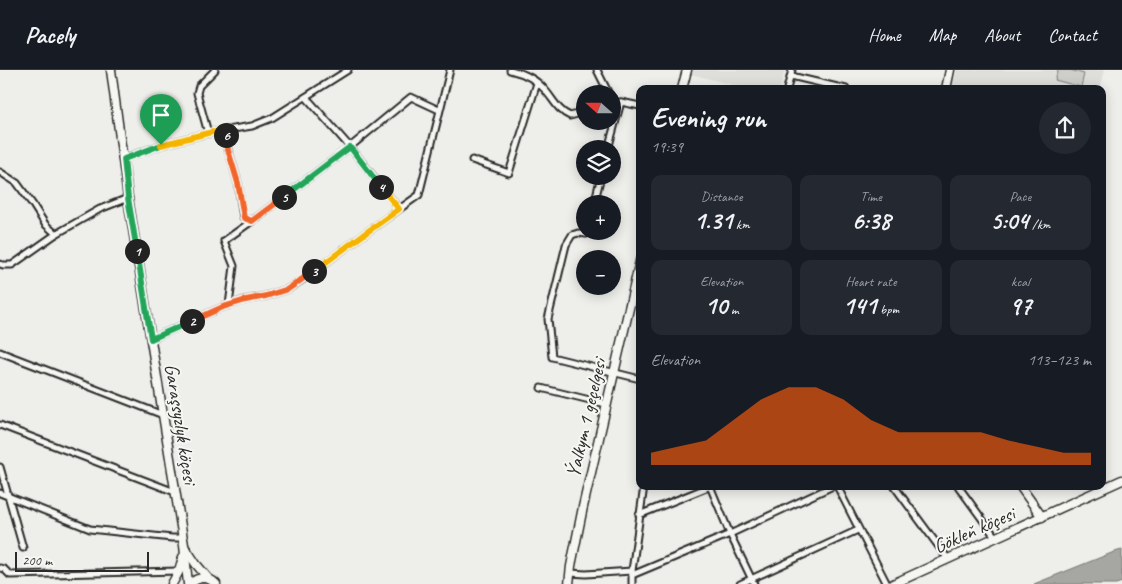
<!DOCTYPE html>
<html lang="en">
<head>
<meta charset="utf-8">
<style>
  body { margin:0; font-family:Caveat,sans-serif; background:#242831; color:#f1f3f6; height:100vh; display:flex; flex-direction:column; font-size:19px; white-space:nowrap }
  * { box-sizing:border-box; margin:0 }
  p { font-size:16px; color:#9ea1a6 }
  .icon { flex:none; width:28px; height:28px; fill:none; stroke:currentColor; stroke-width:2; stroke-linecap:round; stroke-linejoin:round }
  .map { position:relative; flex:1; overflow:hidden }
  .details { position:absolute; left:636px; top:15px; width:470px; height:405px; display:flex; flex-direction:column; background:#171b24; border-radius:10px; box-shadow:0 2px 12px #0003 }
  .details>* { flex:none }
  .needle { width:32px; rotate:291deg }
  .buttons { position:absolute; left:576px; top:15px; display:grid; gap:10px }
  .buttons a { display:grid; place-items:center; width:45px; height:45px; border-radius:50%; background:#171b24; box-shadow:0 2px 12px #0003; font-size:25px }
  .scale { position:absolute; left:15px; bottom:12px; width:134px; box-sizing:border-box; padding-left:5px; border:2px solid #2b2b2b; border-top:0; font-size:14px; line-height:18px; white-space:nowrap; color:#2b2b2b; -webkit-text-stroke:4px #f6f6f2; paint-order:stroke }
  .pin { position:absolute; display:grid; place-items:center; width:42px; height:42px; color:#fff; margin:-51px -21px; border-radius:50% 50% 50% 0; rotate:-45deg; box-shadow:0 0 5px #0007 }
  .pin .icon { rotate:45deg }
  .km { position:absolute; width:25px; height:25px; margin:-12px; border-radius:50%; background:#222; color:#fff; font-size:14px; line-height:25px; text-align:center }
  .round { display:grid; place-items:center; flex:none; width:52px; height:52px; border-radius:26px; background:#242831 }
  .overview { display:flex; align-items:center; justify-content:space-between; height:85px; padding:0 15px }
  h1 { font-size:28px; font-weight:600; line-height:38px }
  .figures { display:grid; grid-template-columns:repeat(3,1fr); gap:8px; height:85px; padding:5px 15px }
  .figures div { display:grid; align-content:center; border-radius:10px; background:#242831; text-align:center }
  .figures b { font-size:25px; font-weight:600 }
  .figures small { font-size:14px; font-weight:400 }
  .figures p { font-size:14px }
  .chart { height:140px; padding:10px 15px }
  .chart p { display:flex; justify-content:space-between }
  .chart svg { width:100%; height:90px; margin-top:5px; fill:#ea580c; opacity:.7 }
  header { display:flex; align-items:center; gap:30px; box-sizing:border-box; height:70px; padding:0 25px; background:#171b24; border-bottom:1px solid #363941 }
  header strong { font-size:24px }
  nav { display:flex; gap:28px; margin-inline-start:auto; font-size:18px }
  .map>svg:first-child { display:block }
</style>
</head>
<body>
<header>
<strong>Pacely</strong>
<nav><a>Home</a><a>Map</a><a>About</a><a>Contact</a></nav>
</header>
<div class="map">
<svg width="1122" height="514" viewBox="0 0 1122 514">
  <rect width="100%" height="100%" fill="#eeeeea"/>
  <filter id="ink" filterUnits="userSpaceOnUse"><feTurbulence type="fractalNoise" baseFrequency=".02" numOctaves="2"/><feDisplacementMap in="SourceGraphic" scale="10" xChannelSelector="R" yChannelSelector="G"/><feConvolveMatrix kernelMatrix="1 2 1 2 8 2 1 2 1" color-interpolation-filters="sRGB"/></filter>
  <g filter="url(#ink)">
    <g fill="#dededb">
      <polygon points="692,0 785,0 780,19 748,19 691,4"/>
      <polygon points="957,0 1105,0 1100,19 952,19"/>
    </g>
    <polygon fill="#cececa" stroke="#7c7c7a" points="1058,0 1070,0 1084,4 1081,17 1055,10"/>
    <polygon fill="#a6a6a3" stroke="#757573" points="1122,480 1122,512 1116,514 1034,514 1114,482"/>
    <g fill="none" stroke-linecap="round" stroke-linejoin="round">
      <defs>
        <g id="street">
          <path d="M510,0C523,3 536,9 545,20C553,29 558,41 570,46L585,42"/>
          <polyline points="597,0 609,24"/>
          <polyline points="791,6 846,19"/>
          <polyline points="787,19 792,0"/>
          <polyline points="306,27 350,77 399,139"/>
          <polyline points="612,33 621,32 640,36"/>
          <polyline points="225,60 228,79 238,113 243,147 252,151 350,77 411,27 439,40"/>
          <polyline points="208,63 197,23 199,16 215,0"/>
          <polyline points="608,79 621,32"/>
          <polyline points="123,89 161,75 208,63 252,56 272,48 348,0"/>
          <polyline points="472,90 509,103 537,13"/>
          <polyline points="0,102 17,113 33,135 45,154 56,164 12,195 3,195 0,194"/>
          <polyline points="594,134 601,106"/>
          <polyline points="587,161 586,164 578,163 572,165 566,175 548,249 552,287 640,309"/>
          <polyline points="56,164 100,139 128,128"/>
          <polyline points="229,235 234,196 224,171 252,151"/>
          <polyline points="151,269 223,237 245,230 266,226 288,219 305,208 360,167 419,125 450,0"/>
          <polyline points="0,282 163,345"/>
          <polyline points="541,318 606,334"/>
          <polyline points="0,355 175,422"/>
          <polyline points="0,397 23,478"/>
          <polyline points="710,416 730,464 754,514"/>
          <polyline points="837,416 887,514"/>
          <polyline points="894,416 948,489"/>
          <polyline points="958,416 996,468"/>
          <polyline points="0,423 90,459 172,468 183,468"/>
          <polyline points="639,445 711,416"/>
          <polyline points="0,498 4,499 10,505 179,501"/>
          <polyline points="570,503 586,504 632,501"/>
          <polyline points="632,505 730,464 833,416"/>
          <polyline points="632,514 632,501 644,416"/>
          <polyline points="740,514 858,460"/>
        </g>
        <g id="secondary">
          <polyline points="111,0 128,128 184,475 188,514"/>
          <polyline points="682,19 687,0"/>
          <polyline points="946,19 950,0"/>
          <polyline points="1020,416 1042,447"/>
          <polyline points="186,479 196,494 208,508"/>
          <polyline points="172,514 179,501 183,487"/>
          <polyline points="569,514 571,496 583,437 640,191"/>
          <polyline points="893,514 1122,410"/>
        </g>
        <path id="primary" d="M190,514C199,506 208,506 216,514"/>
      </defs>
      <use href="#street" stroke="#2b2b2b" stroke-width="9"/>
      <use href="#secondary" stroke="#2b2b2b" stroke-width="11"/>
      <use href="#primary" stroke="#2b2b2b" stroke-width="11"/>
      <use href="#street" stroke="#f6f6f2" stroke-width="5"/>
      <use href="#secondary" stroke="#f6f6f2" stroke-width="8"/>
      <use href="#primary" stroke="#f6f6f2" stroke-width="8"/>
    </g>
  </g>
  <g fill="none" stroke-linecap="round" stroke-linejoin="round" filter="url(#ink)">
    <defs>
      <polyline id="split-1" points="137,181 128,128 124,89 161,75"/>
      <polyline id="split-2" points="137,181 151,269 192,251"/>
      <polyline id="split-3" points="192,251 223,237 246,230 266,226 288,219 314,201"/>
      <polyline id="split-4" points="314,201 360,167 399,139 381,117"/>
      <polyline id="split-5" points="284,127 350,77 381,117"/>
      <polyline id="split-6" points="226,65 228,80 238,113 244,148 252,151 284,127"/>
      <polyline id="split-7" points="161,75 208,63 226,60 226,65"/>
    </defs>
    <use href="#split-1" stroke="#fff" stroke-width="10"/>
    <use href="#split-2" stroke="#fff" stroke-width="10"/>
    <use href="#split-3" stroke="#fff" stroke-width="10"/>
    <use href="#split-4" stroke="#fff" stroke-width="10"/>
    <use href="#split-5" stroke="#fff" stroke-width="10"/>
    <use href="#split-6" stroke="#fff" stroke-width="10"/>
    <use href="#split-7" stroke="#fff" stroke-width="10"/>
    <use href="#split-1" stroke="#22a559" stroke-width="6"/>
    <use href="#split-2" stroke="#22a559" stroke-width="6"/>
    <use href="#split-3" stroke="#f0652b" stroke-width="6"/>
    <use href="#split-4" stroke="#f5b400" stroke-width="6"/>
    <use href="#split-5" stroke="#22a559" stroke-width="6"/>
    <use href="#split-6" stroke="#f0652b" stroke-width="6"/>
    <use href="#split-7" stroke="#f5b400" stroke-width="6"/>
  </g>
  <g text-anchor="middle" dominant-baseline="central" stroke-width="4" stroke-linejoin="round" paint-order="stroke">
    <g font-size="20" fill="#2b2b2b" stroke="#f6f6f2">
      <text transform="translate(586 348) rotate(-77)">Ýalkym 1 geçelgesi</text>
      <text transform="translate(181 354) rotate(81)">Garaşsyzlyk köçesi</text>
      <text transform="translate(974 460) rotate(-24)">Gökleň köçesi</text>
    </g>
  </g>
</svg>
<div class="buttons">
<a><svg class="needle" viewBox="-14 -14 28 28"><path d="M0-13l5 13h-10z" fill="#e53935"/><path d="M0 13l5-13h-10z" fill="#9ea1a6"/></svg></a>
<a><svg class="icon" aria-label="layers" viewBox="0 0 24 24"><path d="M12 4l9 5-9 5-9-5zM3 14l9 5 9-5"/></svg></a>
<a>+</a>
<a>−</a>
</div>
<div class="scale">200 m</div>
<div class="pin" style="left:161px;top:75px;background:#1e9e55"><svg class="icon" aria-label="arrive" viewBox="0 0 24 24"><path d="M6 21V4h12l-3 4 3 4H6"/></svg></div>
<b class="km" style="left:137px;top:181px">1</b>
<b class="km" style="left:192px;top:251px">2</b>
<b class="km" style="left:314px;top:201px">3</b>
<b class="km" style="left:381px;top:117px">4</b>
<b class="km" style="left:284px;top:127px">5</b>
<b class="km" style="left:226px;top:65px">6</b>
<section class="details">
<div class="overview"><div><h1>Evening run</h1><p>19:39</p></div><a class="round"><svg class="icon" aria-label="share" viewBox="0 0 24 24"><path d="M12 15V3M7 8l5-5 5 5M5 13v7h14v-7"/></svg></a></div>
<div class="figures">
<div><p>Distance</p><b>1.31<small> km</small></b></div>
<div><p>Time</p><b>6:38</b></div>
<div><p>Pace</p><b>5:04<small> /km</small></b></div>
</div>
<div class="figures">
<div><p>Elevation</p><b>10<small> m</small></b></div>
<div><p>Heart rate</p><b>141<small> bpm</small></b></div>
<div><p>kcal</p><b>97</b></div>
</div>
<div class="chart"><p><span>Elevation</span>113–123 m</p>
<svg viewBox="0 0 160 44" preserveAspectRatio="none"><path d="M0 44V38L10 35L20 32L30 22L40 12L50 6L60 6L70 12L80 22L90 28L100 28L110 28L120 28L130 32L140 35L150 38L160 38V44z"/></svg>
</div>
</section>
</div>
</body>
</html>
